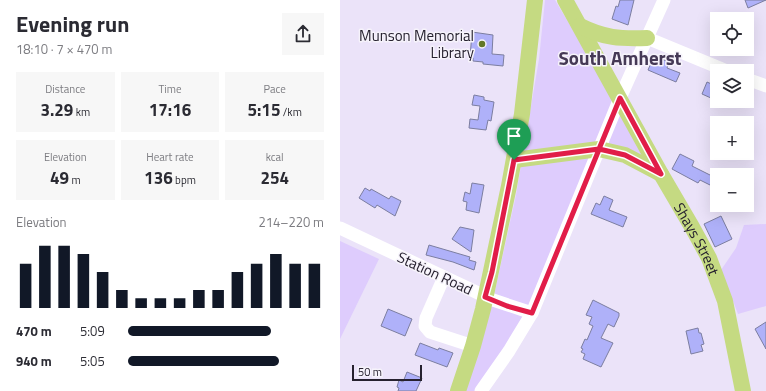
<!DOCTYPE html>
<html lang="en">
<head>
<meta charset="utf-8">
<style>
  body { margin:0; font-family:"Titillium Web",sans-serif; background:#f7f7f7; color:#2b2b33; height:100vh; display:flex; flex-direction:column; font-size:15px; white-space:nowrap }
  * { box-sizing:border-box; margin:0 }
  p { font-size:13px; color:#7c7c81 }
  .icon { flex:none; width:22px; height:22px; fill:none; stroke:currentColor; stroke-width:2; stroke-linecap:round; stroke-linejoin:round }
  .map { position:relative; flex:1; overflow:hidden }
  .side { display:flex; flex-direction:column; background:#fff; width:340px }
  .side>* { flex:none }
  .buttons { position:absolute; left:370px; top:12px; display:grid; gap:8px }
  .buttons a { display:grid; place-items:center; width:44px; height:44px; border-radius:0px; background:#fff; box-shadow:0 4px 16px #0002; font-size:20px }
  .scale { position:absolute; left:12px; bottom:10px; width:70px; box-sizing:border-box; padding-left:4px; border:2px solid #26212f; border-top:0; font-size:11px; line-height:14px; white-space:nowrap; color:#26212f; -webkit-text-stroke:3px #f6f3fb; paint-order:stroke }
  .pin { position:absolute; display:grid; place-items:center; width:34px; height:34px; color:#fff; margin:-41px -17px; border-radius:50% 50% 50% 0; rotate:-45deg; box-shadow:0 0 4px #0007 }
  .pin .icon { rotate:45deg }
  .round { display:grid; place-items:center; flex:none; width:42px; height:42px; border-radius:0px; background:#f7f7f7 }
  .overview { display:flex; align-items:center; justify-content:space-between; height:68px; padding:0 16px }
  h1 { font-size:22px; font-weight:700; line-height:30px }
  .figures { display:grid; grid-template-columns:repeat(3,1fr); gap:6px; height:68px; padding:4px 16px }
  .figures div { display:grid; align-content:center; border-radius:0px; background:#f7f7f7; text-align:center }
  .figures b { font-size:17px; font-weight:700 }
  .figures small { font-size:11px; font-weight:400 }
  .figures p { font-size:11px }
  .chart { height:112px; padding:8px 16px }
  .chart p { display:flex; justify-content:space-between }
  .chart svg { width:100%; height:72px; margin-top:4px; stroke:#111827; stroke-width:6 }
  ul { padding:0 16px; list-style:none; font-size:13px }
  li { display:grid; grid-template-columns:64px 48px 1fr; align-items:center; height:30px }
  li i { height:10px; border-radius:5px; background:#111827 }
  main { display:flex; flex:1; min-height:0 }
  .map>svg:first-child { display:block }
</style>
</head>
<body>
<main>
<section class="side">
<div class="overview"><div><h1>Evening run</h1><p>18:10 · 7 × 470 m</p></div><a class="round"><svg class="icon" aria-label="share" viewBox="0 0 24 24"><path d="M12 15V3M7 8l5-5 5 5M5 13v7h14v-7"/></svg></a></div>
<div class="figures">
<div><p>Distance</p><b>3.29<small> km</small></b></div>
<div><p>Time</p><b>17:16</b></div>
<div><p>Pace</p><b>5:15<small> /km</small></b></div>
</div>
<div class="figures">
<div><p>Elevation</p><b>49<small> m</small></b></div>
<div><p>Heart rate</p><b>136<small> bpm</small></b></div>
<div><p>kcal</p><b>254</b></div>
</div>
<div class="chart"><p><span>Elevation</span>214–220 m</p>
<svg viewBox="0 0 160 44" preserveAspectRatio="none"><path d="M5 44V17M15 44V6M25 44V6M35 44V11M45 44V22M55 44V33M65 44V38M75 44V38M85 44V38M95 44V33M105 44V33M115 44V22M125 44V17M135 44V11M145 44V17M155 44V17"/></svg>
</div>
<ul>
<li><b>470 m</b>5:09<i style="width:73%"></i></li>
<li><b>940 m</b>5:05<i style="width:77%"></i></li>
</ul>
</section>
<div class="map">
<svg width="426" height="391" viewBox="0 0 426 391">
  <rect width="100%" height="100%" fill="#ebe3f9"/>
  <g fill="#deccfd">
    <polygon points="205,0 215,0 274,99 308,162 255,144 189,313 135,391 124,391 155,291 176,195 199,59"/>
    <polygon points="426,224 426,306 398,314 381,270 396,248 404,225"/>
    <polygon points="0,241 39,259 0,339"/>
  </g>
  <g fill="#afb1f9" stroke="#7c7ea0">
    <polygon points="280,0 294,0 288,25 272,19 276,6 278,7"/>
    <polygon points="405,0 426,0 408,8"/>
    <polygon points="132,32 153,35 152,54 164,55 163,66 143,64 143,62 133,61 133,58 130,58"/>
    <polygon points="314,56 329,62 327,68 340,73 336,82 308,70"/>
    <polygon points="367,82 376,86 371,98 362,94"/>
    <polygon points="134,95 144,97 144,100 154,102 151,121 148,120 146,130 129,128 130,119 138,120 140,106 132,105"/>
    <polygon points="340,154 354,161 352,166 374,177 370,185 360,180 358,183 332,169"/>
    <polygon points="132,183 144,185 139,213 126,210 127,202 123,201 125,192 130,194"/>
    <polygon points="25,188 30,191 31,189 49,199 51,196 61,201 55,216 37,205 35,208 19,198"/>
    <polygon points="264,196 273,200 269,210 287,217 283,227 251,214 256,203 260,205"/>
    <polygon points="381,216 392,239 375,247 364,224"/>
    <polygon points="120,227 134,230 131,252 112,239"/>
    <polygon points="89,245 130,257 129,260 136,262 134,270 113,262 86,255"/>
    <polygon points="253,300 279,313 279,316 274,327 268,324 261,338 273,343 261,367 243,359 245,354 241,352 243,349 241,348 245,339 247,340 253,326 249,324 252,317 246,315"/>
    <polygon points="48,309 72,319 65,336 41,326"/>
    <polygon points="426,322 426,349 415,329"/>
    <polygon points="358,328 359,333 361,333 364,344 361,345 363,351 351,354 346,331"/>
    <polygon points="80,343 98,350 99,348 113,353 107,367 75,355"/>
    <polygon points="67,372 82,378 76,391 58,391 59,388 57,387 59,380 63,382"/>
  </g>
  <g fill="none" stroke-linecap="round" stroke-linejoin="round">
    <g stroke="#fff" stroke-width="13">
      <polyline points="307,38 387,71"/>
      <polyline points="407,79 426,86"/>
      <polyline points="0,228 153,300 192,313"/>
      <polyline points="104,277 86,318 85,326 90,332 133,346"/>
      <polyline points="141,391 169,351 192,313 280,98 324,0"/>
    </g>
    <g stroke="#c5da82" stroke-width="16">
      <path id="s1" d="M225,0L321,174L352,227L369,258L385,301L403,391"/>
      <path d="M240,26C264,38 280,39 307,38"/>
      <polyline points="174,160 259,149 285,155 321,174"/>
      <polyline points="118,391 133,346 143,309 169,186 182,114 195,0"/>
    </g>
  </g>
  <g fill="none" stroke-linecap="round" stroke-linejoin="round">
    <defs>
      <polyline id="route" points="174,160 152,272 145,297 167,306 192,313 258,152 259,149 280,98 321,174 285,155 259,149 174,160"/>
    </defs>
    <use href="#route" stroke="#fff" stroke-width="8"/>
    <use href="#route" stroke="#e11d48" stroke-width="5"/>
  </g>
  <circle fill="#637828" stroke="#f6f3fb" stroke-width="1.5" cx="142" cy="44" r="4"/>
  <g text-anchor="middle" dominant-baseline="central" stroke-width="3" stroke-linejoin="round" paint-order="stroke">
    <g font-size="15" fill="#26212f" stroke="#f6f3fb" text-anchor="end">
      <text x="134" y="35">Munson Memorial<tspan x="134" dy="17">Library</tspan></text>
    </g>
    <g font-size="15" fill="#26212f" stroke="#f6f3fb">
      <text stroke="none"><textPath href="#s1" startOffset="273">Shays Street</textPath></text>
      <text transform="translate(95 273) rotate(25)">Station Road</text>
    </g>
    <g font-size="19" font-weight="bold" fill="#453956" stroke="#f6f3fb">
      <text x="280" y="57">South Amherst</text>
    </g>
  </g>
</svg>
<div class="buttons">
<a><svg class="icon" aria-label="locate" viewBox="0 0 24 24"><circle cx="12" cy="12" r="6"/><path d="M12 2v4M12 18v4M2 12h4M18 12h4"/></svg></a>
<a><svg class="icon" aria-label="layers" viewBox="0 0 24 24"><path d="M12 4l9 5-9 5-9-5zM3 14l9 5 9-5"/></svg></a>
<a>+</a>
<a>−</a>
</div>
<div class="scale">50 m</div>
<div class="pin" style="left:174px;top:160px;background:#1e9e55"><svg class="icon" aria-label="arrive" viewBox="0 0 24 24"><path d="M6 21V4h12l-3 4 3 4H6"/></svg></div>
</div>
</main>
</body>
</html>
